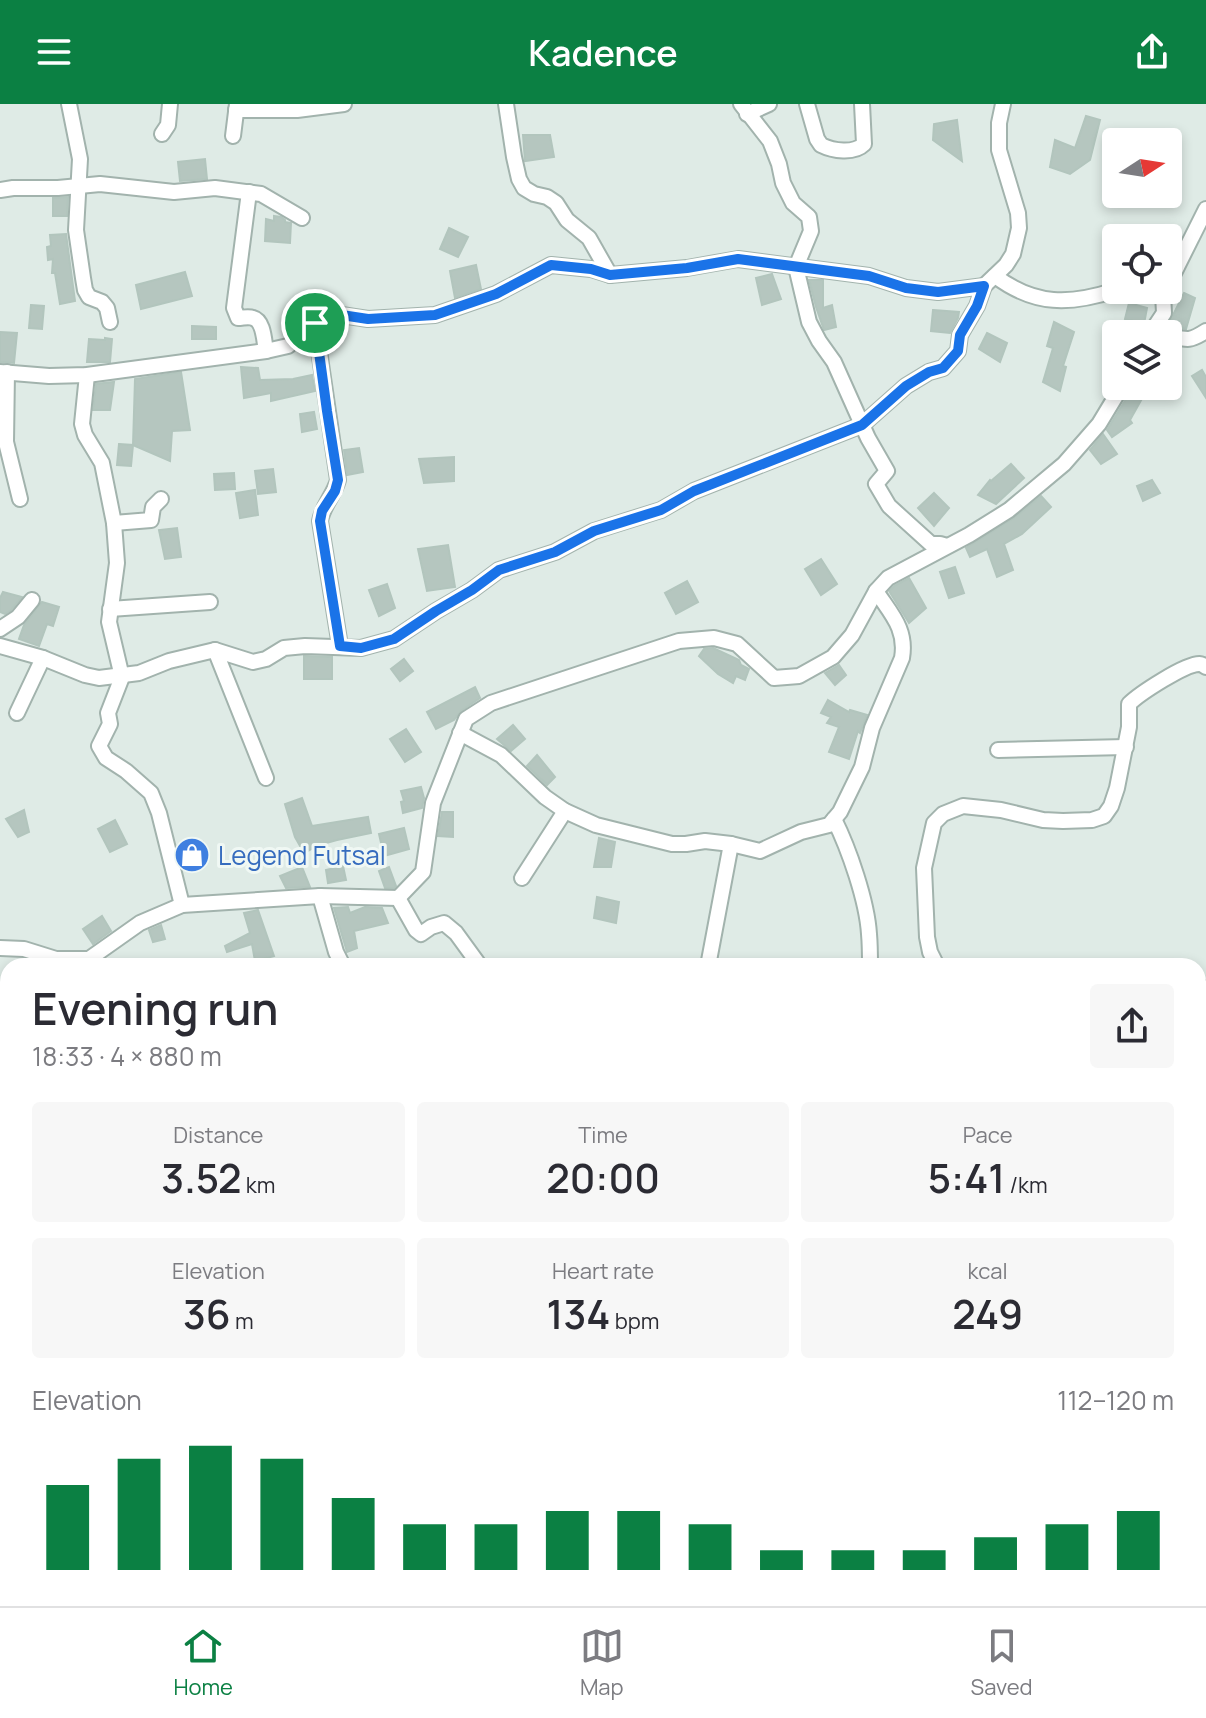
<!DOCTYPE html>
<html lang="en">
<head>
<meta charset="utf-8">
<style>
  body { margin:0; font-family:Manrope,sans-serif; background:#f7f7f7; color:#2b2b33; height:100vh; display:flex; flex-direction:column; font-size:30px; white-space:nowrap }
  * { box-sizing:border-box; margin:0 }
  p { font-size:26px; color:#7c7c81 }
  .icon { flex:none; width:44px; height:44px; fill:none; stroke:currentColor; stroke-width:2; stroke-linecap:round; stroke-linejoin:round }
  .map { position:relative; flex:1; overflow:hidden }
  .details { position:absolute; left:0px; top:854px; width:1206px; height:648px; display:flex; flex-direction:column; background:#fff; border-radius:24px 24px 0 0; box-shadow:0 4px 12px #0003 }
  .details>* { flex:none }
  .needle { width:52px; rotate:78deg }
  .fabs { position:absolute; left:1102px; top:24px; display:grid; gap:16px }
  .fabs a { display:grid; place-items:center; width:80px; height:80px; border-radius:8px; background:#fff; box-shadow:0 4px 12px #0003; font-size:40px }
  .pin { position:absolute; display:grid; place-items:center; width:68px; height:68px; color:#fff; margin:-34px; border:4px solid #fff; border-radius:50%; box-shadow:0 2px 8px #0007 }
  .round { display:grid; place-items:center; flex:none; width:84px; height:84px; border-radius:8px; background:#f7f7f7 }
  .summary { display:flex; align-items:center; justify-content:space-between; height:136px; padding:0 32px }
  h1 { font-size:44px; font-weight:600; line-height:60px }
  .stats { display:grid; grid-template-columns:repeat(3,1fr); gap:12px; height:136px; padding:8px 32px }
  .stats div { display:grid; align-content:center; border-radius:8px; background:#f7f7f7; text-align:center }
  .stats b { font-size:40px; font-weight:600 }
  .stats small { font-size:22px; font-weight:400 }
  .stats p { font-size:22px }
  .chart { height:224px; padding:16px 32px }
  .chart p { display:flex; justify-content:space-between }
  .chart svg { width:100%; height:144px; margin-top:8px; stroke:#0b8043; stroke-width:6 }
  header { display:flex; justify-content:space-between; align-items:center; height:104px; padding:0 32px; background:#0b8043; color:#fff; font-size:36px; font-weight:600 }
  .tab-bar { display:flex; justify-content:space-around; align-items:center; height:112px; border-top:2px solid #e1e1e2; background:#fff; font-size:22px; color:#7c7c81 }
  .tab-bar a { display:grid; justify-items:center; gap:4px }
  .tab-bar .active { color:#0b8043 }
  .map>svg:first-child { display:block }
</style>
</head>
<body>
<header><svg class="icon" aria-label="menu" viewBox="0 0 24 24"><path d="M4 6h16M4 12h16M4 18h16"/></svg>Kadence<svg class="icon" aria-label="share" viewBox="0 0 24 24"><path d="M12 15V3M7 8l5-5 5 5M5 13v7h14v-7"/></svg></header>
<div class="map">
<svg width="1206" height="1502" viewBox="0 0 1206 1502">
  <rect width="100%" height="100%" fill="#dfebe6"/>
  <polygon fill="#cedbd5" points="8,1253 8,1305 0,1296 0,1259"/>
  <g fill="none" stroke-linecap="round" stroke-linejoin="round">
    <g stroke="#84c7d4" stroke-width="24">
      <polyline points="1198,1065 1206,1063"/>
      <polyline points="771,1494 774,1502"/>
    </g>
  </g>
  <g fill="#b5c6bf" stroke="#b2c5bd" stroke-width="2">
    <polygon points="1086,12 1100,16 1090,56 1070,70 1050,63 1055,36 1075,44"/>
    <polygon points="957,16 962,57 933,36 934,20"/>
    <polygon points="523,31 550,31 554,53 525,57"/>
    <polygon points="205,55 207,75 180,77 178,58"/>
    <polygon points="68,93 67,112 53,112 53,94"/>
    <polygon points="274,112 281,113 285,116 285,118 291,119 290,139 265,137 266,115 274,117"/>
    <polygon points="449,124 468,133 458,153 440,145"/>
    <polygon points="66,130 75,197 60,200 55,169 52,169 53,155 48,156 47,143 51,142 50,131"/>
    <polygon points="476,161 481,185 455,194 450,167"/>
    <polygon points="185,168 192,192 141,205 136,181"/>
    <polygon points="772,170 781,195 762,201 756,174"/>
    <polygon points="809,176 823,176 823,204 832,201 836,223 824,226 816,203"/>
    <polygon points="1184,189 1195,194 1186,225 1168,221"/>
    <polygon points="1129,199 1147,204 1144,220 1125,215"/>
    <polygon points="31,201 44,202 42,225 29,224"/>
    <polygon points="933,206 959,208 958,214 950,229 931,227"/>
    <polygon points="1054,218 1074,228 1063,262 1066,263 1060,287 1043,278 1053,244 1047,242"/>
    <polygon points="192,222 216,223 216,235 192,235"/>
    <polygon points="0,228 17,229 14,259 0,258"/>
    <polygon points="987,229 1007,239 1000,258 979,245"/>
    <polygon points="105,234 112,235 110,258 87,258 89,235 105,236"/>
    <polygon points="241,263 258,264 260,276 293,275 312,271 315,287 271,297 271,289 244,294"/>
    <polygon points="1202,266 1206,273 1206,294 1192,272"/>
    <polygon points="181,268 190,326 172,327 170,357 133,341 135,275"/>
    <polygon points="114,278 110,306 93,306 96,280"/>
    <polygon points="1134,282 1149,282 1130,316 1132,319 1112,333 1107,326"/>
    <polygon points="314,308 317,325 302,328 300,310"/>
    <polygon points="1103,330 1117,350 1101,360 1090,346"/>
    <polygon points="119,340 133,341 131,362 117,361"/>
    <polygon points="359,344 363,368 347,371 344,346"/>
    <polygon points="454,353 454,377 424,379 419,355"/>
    <polygon points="1011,360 1024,374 996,400 978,391 990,376 991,377"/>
    <polygon points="273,365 276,388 258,390 255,367"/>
    <polygon points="234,369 235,385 215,386 214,370"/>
    <polygon points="1152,376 1160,389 1143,397 1137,382"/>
    <polygon points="255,386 258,411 240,414 236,389"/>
    <polygon points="934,389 949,404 934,422 918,404"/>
    <polygon points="1041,392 1051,403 1022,430 1004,440 1013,466 997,473 987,445 970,453 966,444 1014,414"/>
    <polygon points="177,424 181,453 165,455 159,426"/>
    <polygon points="448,441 455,483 427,487 418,445"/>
    <polygon points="821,455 837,480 821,491 805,465"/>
    <polygon points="955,463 964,489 949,494 940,468"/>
    <polygon points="909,474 926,504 909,519 889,487 894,482"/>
    <polygon points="687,477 698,498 676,510 665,489"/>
    <polygon points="387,480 395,504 379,512 369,486"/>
    <polygon points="3,488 22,493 11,506 5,510 0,508 0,494"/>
    <polygon points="42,498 59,503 53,522 47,520 39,542 19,535 24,521"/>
    <polygon points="713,544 739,556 741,561 749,565 745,576 736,572 733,579 718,570 699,552 704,545"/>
    <polygon points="304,552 332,553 332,575 304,575"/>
    <polygon points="404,555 413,567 400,577 391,565"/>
    <polygon points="839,561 846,571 835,581 825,569"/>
    <polygon points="475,583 480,594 461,607 454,616 436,625 427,608"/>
    <polygon points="828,596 849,608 850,606 867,611 860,629 858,627 849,655 829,648 839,623 827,619 831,613 821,609"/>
    <polygon points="513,621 525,635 511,647 497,635"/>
    <polygon points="406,625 421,648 405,658 390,635"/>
    <polygon points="537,651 555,673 547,681 527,662"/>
    <polygon points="421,683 424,694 422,704 403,709 401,698 404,697 401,687"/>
    <polygon points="302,694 312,722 368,713 371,729 337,736 319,741 304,749 295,733 285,700"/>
    <polygon points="24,706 29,728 18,733 6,715"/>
    <polygon points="442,708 453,708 453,733 438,732"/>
    <polygon points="115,716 127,740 110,748 98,725"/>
    <polygon points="404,724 409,745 384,752 379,730"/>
    <polygon points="599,734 615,738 611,763 594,763"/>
    <polygon points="203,738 208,754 183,762 179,746"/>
    <polygon points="343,762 346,776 328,779 326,766"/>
    <polygon points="302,763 310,783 286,784 280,772"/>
    <polygon points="389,763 396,782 394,784 385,784 379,767"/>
    <polygon points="597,793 619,798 616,819 594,814"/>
    <polygon points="348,803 350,809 365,803 382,804 388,819 354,827 357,844 347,848 334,804"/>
    <polygon points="258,806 274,852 255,857 252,840 227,848 225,842 250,829 244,809"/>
    <polygon points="102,812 111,827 93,840 83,825"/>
    <polygon points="161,821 165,835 153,838 149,826"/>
  </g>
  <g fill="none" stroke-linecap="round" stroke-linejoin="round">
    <defs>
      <g id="minor">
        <polyline points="69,0 80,55 76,126 83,174 85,186 89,193 102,198 107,204 110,218"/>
        <polyline points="506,0 514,53 519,75 524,84 534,90 547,93 556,99 567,116 589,134 610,171"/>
        <polyline points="741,0 770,37 779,60 783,79 793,99 809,113 811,127 796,163 809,218 819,237 834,258 868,334 887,367 876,380 889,402 931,440 940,440 947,442"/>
        <path d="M807,0L817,35L821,41C833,47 854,50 864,40L862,0"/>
        <polyline points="236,6 297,6 344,0"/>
        <polyline points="747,10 769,0"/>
        <polyline points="162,30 168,21 170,0"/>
        <polyline points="233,32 237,0"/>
        <polyline points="0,86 13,84 58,84 100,80 174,88 215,84 261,90 302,114"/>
        <path d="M249,88L234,204L238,214C243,214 248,212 253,214C264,217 264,237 266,247"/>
        <path d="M995,172C1035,202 1070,201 1116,186"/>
        <polyline points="1168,181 1206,105"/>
        <path d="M315,219L338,376C334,391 323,401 320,417L340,542"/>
        <polyline points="1150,230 1164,209 1163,190 1165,186"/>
        <path d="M1168,231C1187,236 1189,238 1206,227"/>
        <polyline points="0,268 49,272 87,271 266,247 288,242 315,219 335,210 368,215 435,211 496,190 551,161 591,165 610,171 687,164 738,155 869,172 906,184 938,188 984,182"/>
        <polyline points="7,268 6,338 20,395"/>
        <polyline points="87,271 82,320 85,331 102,359 114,419 117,459 109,518 122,573 108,609 110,620 99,642 106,654 126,667 151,689 159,709 182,801"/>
        <polyline points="114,419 151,416 153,403 161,395"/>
        <polyline points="110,505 210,498"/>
        <polyline points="0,525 18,513 32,496"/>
        <polyline points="0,542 43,554 85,571 99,574 139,569 169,557 215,546 253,558 266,555 284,544 305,542 361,544 394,535 436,507 472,486 499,466 555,448 594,427 661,406 694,387 862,321 906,282 929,268 943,264 958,247 960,231 977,202 984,182 1006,161 1013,150 1019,124 1018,109 999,46 999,19 1003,0"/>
        <polyline points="215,546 266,674"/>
        <polyline points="17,609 43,554"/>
        <path d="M460,629L501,651L545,693L565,707L596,721L672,740H686L705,737L731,740L760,747L801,728L829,721L840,708L862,663L872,624L902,554C907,525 891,510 876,487"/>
        <polyline points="998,646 1126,643"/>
        <path d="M834,715C849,745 867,797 869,830C870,841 870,852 870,862"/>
        <polyline points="522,774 565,707"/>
        <polyline points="320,792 336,848 343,862"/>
        <polyline points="398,794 416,826 421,830 431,823 444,819 456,829 480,862"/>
        <polyline points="0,844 24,845 56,855 89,855 140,819 182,801 320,792 398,794 423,768 433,699 466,615 491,599 679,537 714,534 737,540 774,574 799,572 833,553 852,531 876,487 888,474 969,431 1009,406 1064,360 1099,320 1122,282"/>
        <polyline points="708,862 731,740"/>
        <path d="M937,862L930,848L927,833L924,764L934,719L943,710L963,702L1001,706L1043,716L1063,717L1092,716L1104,712L1111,702L1117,684L1129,623V600C1139,590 1186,559 1200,560C1202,560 1204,562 1206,563"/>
        <polyline points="1198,886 1206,884"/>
        <polyline points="0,899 8,932"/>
        <polyline points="1198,1140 1206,1141"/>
        <polyline points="1198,1303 1202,1290 1206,1286"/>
        <polyline points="0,1410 8,1431"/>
        <polyline points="0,1453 8,1450"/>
        <polyline points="1198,1459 1206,1460"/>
        <polyline points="135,1494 136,1502"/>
        <polyline points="257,1494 259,1502"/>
        <polyline points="926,1494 927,1502"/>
        <polyline points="631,1502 638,1494"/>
        <polyline points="1089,1502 1094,1494"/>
      </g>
    </defs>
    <use href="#minor" stroke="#a2b3ad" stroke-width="18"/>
    <use href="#minor" stroke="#fff" stroke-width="14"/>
  </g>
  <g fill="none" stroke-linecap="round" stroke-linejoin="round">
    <defs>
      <polygon id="route" points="738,155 869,172 906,184 938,188 984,182 977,202 960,231 958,247 943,264 929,268 906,282 862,321 694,387 661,406 594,427 555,448 499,466 472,486 436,507 394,535 361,544 340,542 320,417 322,407 335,387 338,376 327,307 315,219 335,210 368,215 435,211 496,190 551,161 591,165 610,171 687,164"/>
    </defs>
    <use href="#route" stroke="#fff" stroke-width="16"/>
    <use href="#route" stroke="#1a73e8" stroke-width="10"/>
  </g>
  <defs>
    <symbol id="shop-disc" viewBox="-11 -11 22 22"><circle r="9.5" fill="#3f7fe0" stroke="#f0f8f4"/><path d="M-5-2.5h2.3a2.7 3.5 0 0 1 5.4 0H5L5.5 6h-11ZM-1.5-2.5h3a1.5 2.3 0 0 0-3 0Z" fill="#fff"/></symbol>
  </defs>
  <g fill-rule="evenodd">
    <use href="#shop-disc" x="172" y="731" width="40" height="40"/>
  </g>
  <g text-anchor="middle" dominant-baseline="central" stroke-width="6" stroke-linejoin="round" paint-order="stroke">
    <g font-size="26" fill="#366cbe" stroke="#f0f8f4" text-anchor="start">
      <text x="218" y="751">Legend Futsal</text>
    </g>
  </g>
</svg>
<div class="fabs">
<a><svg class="needle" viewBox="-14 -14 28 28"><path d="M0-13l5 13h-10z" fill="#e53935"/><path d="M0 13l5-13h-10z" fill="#7c7c81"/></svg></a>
<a><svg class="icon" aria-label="locate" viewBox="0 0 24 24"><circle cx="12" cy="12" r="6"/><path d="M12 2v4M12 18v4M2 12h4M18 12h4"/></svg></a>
<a><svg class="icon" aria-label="layers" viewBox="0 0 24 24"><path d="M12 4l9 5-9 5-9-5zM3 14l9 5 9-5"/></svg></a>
</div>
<div class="pin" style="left:315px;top:219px;background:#1e9e55"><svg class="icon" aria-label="arrive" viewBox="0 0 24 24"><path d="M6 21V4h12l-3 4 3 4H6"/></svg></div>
<section class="details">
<div class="summary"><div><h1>Evening run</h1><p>18:33 · 4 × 880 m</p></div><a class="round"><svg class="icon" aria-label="share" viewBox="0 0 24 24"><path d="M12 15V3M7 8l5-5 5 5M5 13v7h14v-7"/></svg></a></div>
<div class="stats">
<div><p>Distance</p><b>3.52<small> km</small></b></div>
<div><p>Time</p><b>20:00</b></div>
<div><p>Pace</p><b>5:41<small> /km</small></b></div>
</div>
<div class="stats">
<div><p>Elevation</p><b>36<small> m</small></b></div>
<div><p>Heart rate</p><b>134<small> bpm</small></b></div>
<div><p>kcal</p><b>249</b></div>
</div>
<div class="chart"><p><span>Elevation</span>112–120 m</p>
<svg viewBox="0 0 160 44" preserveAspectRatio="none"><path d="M5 44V18M15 44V10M25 44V6M35 44V10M45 44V22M55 44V30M65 44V30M75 44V26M85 44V26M95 44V30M105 44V38M115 44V38M125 44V38M135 44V34M145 44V30M155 44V26"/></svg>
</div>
</section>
</div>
<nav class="tab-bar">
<a class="active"><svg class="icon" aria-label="home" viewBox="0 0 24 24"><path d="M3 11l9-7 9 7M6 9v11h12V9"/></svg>Home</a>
<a><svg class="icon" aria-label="map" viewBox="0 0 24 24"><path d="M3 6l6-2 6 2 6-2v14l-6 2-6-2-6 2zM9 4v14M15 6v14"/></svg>Map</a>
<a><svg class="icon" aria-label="saved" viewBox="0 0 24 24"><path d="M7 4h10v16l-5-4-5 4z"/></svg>Saved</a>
</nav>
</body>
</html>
